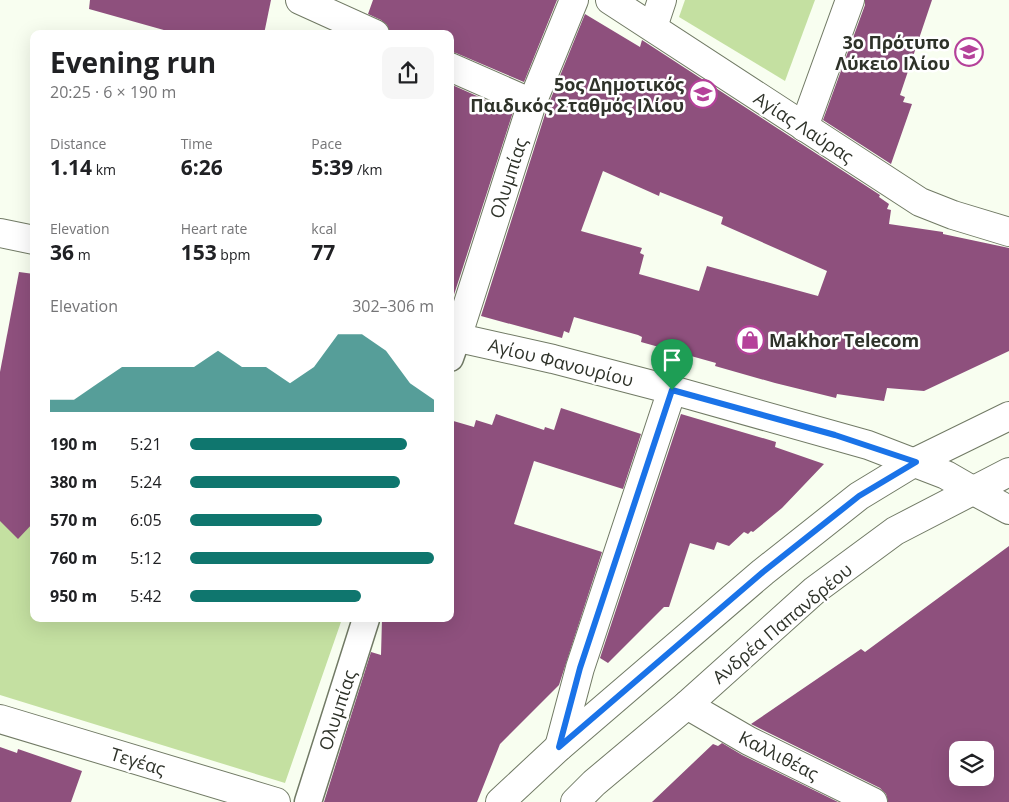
<!DOCTYPE html>
<html lang="en">
<head>
<meta charset="utf-8">
<style>
  body { margin:0; font-family:"Open Sans",sans-serif; background:#f6f6f6; color:#202124; height:100vh; display:flex; flex-direction:column; font-size:19px; white-space:nowrap }
  * { box-sizing:border-box; margin:0 }
  p { font-size:16px; color:#757577 }
  .icon { flex:none; width:28px; height:28px; fill:none; stroke:currentColor; stroke-width:2; stroke-linecap:round; stroke-linejoin:round }
  .map { position:relative; flex:1; overflow:hidden }
  .side { position:absolute; left:30px; top:30px; width:424px; height:592px; display:flex; flex-direction:column; background:#fff; border-radius:10px; box-shadow:0 5px 20px #0002 }
  .side>* { flex:none }
  .buttons { position:absolute; left:949px; top:741px; display:grid; gap:10px }
  .buttons a { display:grid; place-items:center; width:45px; height:45px; border-radius:10px; background:#fff; box-shadow:0 5px 20px #0002; font-size:25px }
  .pin { position:absolute; display:grid; place-items:center; width:42px; height:42px; color:#fff; margin:-51px -21px; border-radius:50% 50% 50% 0; rotate:-45deg; box-shadow:0 0 5px #0007 }
  .pin .icon { rotate:45deg }
  .round { display:grid; place-items:center; flex:none; width:52px; height:52px; border-radius:10px; background:#f6f6f6 }
  .summary { display:flex; align-items:center; justify-content:space-between; height:85px; padding:0 20px }
  h1 { font-size:28px; font-weight:700; line-height:38px }
  .figures { display:grid; grid-template-columns:repeat(3,1fr); gap:8px; height:85px; padding:5px 20px }
  .figures div { display:grid; align-content:center }
  .figures b { font-size:21px; font-weight:700 }
  .figures small { font-size:14px; font-weight:400 }
  .figures p { font-size:14px }
  .chart { height:140px; padding:10px 20px }
  .chart p { display:flex; justify-content:space-between }
  .chart svg { width:100%; height:90px; margin-top:5px; fill:#0f766e; opacity:.7 }
  ul { padding:0 20px; list-style:none; font-size:16px }
  li { display:grid; grid-template-columns:80px 60px 1fr; align-items:center; height:38px }
  li i { height:12px; border-radius:6px; background:#0f766e }
  .map>svg:first-child { display:block }
</style>
</head>
<body>
<div class="map">
<svg width="1009" height="802" viewBox="0 0 1009 802">
  <rect width="100%" height="100%" fill="#f8fef0"/>
  <g fill="#c4e0a1">
    <polygon points="685,0 815,0 785,81 679,17"/>
    <polygon points="0,417 34,427 34,619 342,619 285,783 0,695"/>
  </g>
  <g fill="#8e507d" fill-rule="evenodd">
    <polygon points="90,0 271,0 264,34 178,34 89,9"/>
    <polygon points="373,0 557,0 524,82 456,53 450,52 450,34 390,34 387,25 381,20 368,14"/>
    <polygon points="865,0 932,0 900,95 905,97 903,102 912,104 891,164 823,120 865,5"/>
    <path d="M585,14L640,47L642,40L880,195L879,197L889,204L887,209L891,210L889,224L943,232V234L1009,248V351L924,391L887,388L884,401L837,394L836,398L775,383L715,366L716,363L641,342L642,337L638,335L574,317L569,333L564,331L562,338L481,316L547,108ZM603,171L659,196L660,192L723,217L721,224L827,271L818,296L707,266L699,291L639,274L644,255L640,253L642,248L581,231Z"/>
    <polygon points="450,84 513,112 450,307"/>
    <polygon points="19,272 34,274 34,522 18,539 0,521 0,372"/>
    <polygon points="561,408 641,434 623,489 534,461 514,524 602,552 559,685 500,744 477,802 324,802 371,652 381,655 382,619 450,619 450,420 474,427 476,420 492,425 496,414 544,430 545,427 554,430"/>
    <polygon points="681,414 776,442 775,447 824,464 782,508 753,532 751,531 748,534 744,532 729,546 717,542 714,550 690,543 669,607 664,607 608,663 600,658"/>
    <path d="M1009,546V802H888L886,794L880,788L751,724L861,649L865,652ZM958,750H985V778H958Z"/>
    <polygon points="722,743 742,755 838,802 652,802 713,744 718,746"/>
    <polygon points="0,747 17,753 18,749 82,771 71,802 0,802"/>
  </g>
  <g fill="none" stroke-linecap="round" stroke-linejoin="round">
    <defs>
      <g id="pedestrian">
        <polyline points="450,358 457,338"/>
        <polyline points="308,802 366,619"/>
      </g>
      <g id="minor">
        <polyline points="300,0 375,34"/>
        <polyline points="610,0 920,202 953,215 1009,232"/>
        <polyline points="653,27 662,0"/>
        <polyline points="450,67 532,103"/>
        <polyline points="804,127 850,0"/>
        <polyline points="457,338 532,103 574,0"/>
        <polyline points="687,705 749,741 873,802"/>
        <polyline points="0,719 276,802"/>
        <polyline points="559,747 580,668 672,390"/>
      </g>
      <g id="tertiary">
        <polyline points="0,233 34,240"/>
        <polyline points="450,336 553,359 672,390 868,445 946,475 972,490 1009,510"/>
      </g>
      <g id="secondary">
        <polyline points="500,802 559,747 763,572 859,496 915,462 1009,416"/>
        <polyline points="575,802 594,783 687,705 815,590 895,531 1009,472"/>
      </g>
    </defs>
    <use href="#pedestrian" stroke="#717a65" stroke-width="29"/>
    <use href="#minor" stroke="#717a65" stroke-width="30"/>
    <use href="#tertiary" stroke="#717a65" stroke-width="30"/>
    <use href="#secondary" stroke="#717a65" stroke-width="30"/>
    <use href="#pedestrian" stroke="#fff" stroke-width="26"/>
    <use href="#minor" stroke="#fff" stroke-width="28"/>
    <use href="#tertiary" stroke="#fff" stroke-width="28"/>
    <use href="#secondary" stroke="#fff" stroke-width="28"/>
  </g>
  <g fill="none" stroke-linecap="round" stroke-linejoin="round">
    <defs>
      <polygon id="route" points="672,390 835,435 916,462 859,496 763,572 559,747 580,668"/>
    </defs>
    <use href="#route" stroke="#fff" stroke-width="10"/>
    <use href="#route" stroke="#1a73e8" stroke-width="6"/>
  </g>
  <defs>
    <symbol id="school-ring" viewBox="-11 -11 22 22"><circle r="9.5" fill="#fff" stroke="#b5419a" stroke-width="1.5"/><path d="M0-5L7-2L0 1L-7-2ZM-4 1L0 2.5L4 1V4Q0 6-4 4Z" fill="#b5419a"/></symbol>
    <symbol id="shop-ring" viewBox="-11 -11 22 22"><circle r="9.5" fill="#fff" stroke="#b5419a" stroke-width="1.5"/><path d="M-5-2.5h2.3a2.7 3.5 0 0 1 5.4 0H5L5.5 6h-11ZM-1.5-2.5h3a1.5 2.3 0 0 0-3 0Z" fill="#b5419a"/></symbol>
  </defs>
  <g fill-rule="evenodd">
    <use href="#school-ring" x="953" y="36" width="32" height="32"/>
    <use href="#school-ring" x="687" y="78" width="32" height="32"/>
    <use href="#shop-ring" x="734" y="324" width="32" height="32"/>
  </g>
  <g text-anchor="middle" dominant-baseline="central" stroke-width="5" stroke-linejoin="round" paint-order="stroke">
    <g font-size="18" font-weight="bold" fill="#2e3229" stroke="#fff" text-anchor="end">
      <text x="950" y="42">3ο Πρότυπο<tspan x="950" dy="21">Λύκειο Ιλίου</tspan></text>
      <text x="684" y="84">5ος Δημοτικός<tspan x="684" dy="21">Παιδικός Σταθμός Ιλίου</tspan></text>
      <text x="769" y="340" text-anchor="start">Makhor Telecom</text>
    </g>
    <g font-size="18" fill="#2e3229" stroke="#fff">
      <text transform="translate(804 127) rotate(33)">Αγίας Λαύρας</text>
      <text transform="translate(508 178) rotate(-72)">Ολυμπίας</text>
      <text transform="translate(561 362) rotate(14)">Αγίου Φανουρίου</text>
      <text transform="translate(782 623) rotate(-40)">Ανδρέα Παπανδρέου</text>
      <text transform="translate(337 710) rotate(-72)">Ολυμπίας</text>
      <text transform="translate(779 755) rotate(27)">Καλλιθέας</text>
      <text transform="translate(138 761) rotate(17)">Τεγέας</text>
    </g>
  </g>
</svg>
<div class="buttons">
<a><svg class="icon" aria-label="layers" viewBox="0 0 24 24"><path d="M12 4l9 5-9 5-9-5zM3 14l9 5 9-5"/></svg></a>
</div>
<div class="pin" style="left:672px;top:390px;background:#1e9e55"><svg class="icon" aria-label="arrive" viewBox="0 0 24 24"><path d="M6 21V4h12l-3 4 3 4H6"/></svg></div>
<section class="side">
<div class="summary"><div><h1>Evening run</h1><p>20:25 · 6 × 190 m</p></div><a class="round"><svg class="icon" aria-label="share" viewBox="0 0 24 24"><path d="M12 15V3M7 8l5-5 5 5M5 13v7h14v-7"/></svg></a></div>
<div class="figures">
<div><p>Distance</p><b>1.14<small> km</small></b></div>
<div><p>Time</p><b>6:26</b></div>
<div><p>Pace</p><b>5:39<small> /km</small></b></div>
</div>
<div class="figures">
<div><p>Elevation</p><b>36<small> m</small></b></div>
<div><p>Heart rate</p><b>153<small> bpm</small></b></div>
<div><p>kcal</p><b>77</b></div>
</div>
<div class="chart"><p><span>Elevation</span>302–306 m</p>
<svg viewBox="0 0 160 44" preserveAspectRatio="none"><path d="M0 44V38L10 38L20 30L30 22L40 22L50 22L60 22L70 14L80 22L90 22L100 30L110 22L120 6L130 6L140 14L150 30L160 38V44z"/></svg>
</div>
<ul>
<li><b>190 m</b>5:21<i style="width:89%"></i></li>
<li><b>380 m</b>5:24<i style="width:86%"></i></li>
<li><b>570 m</b>6:05<i style="width:54%"></i></li>
<li><b>760 m</b>5:12<i style="width:100%"></i></li>
<li><b>950 m</b>5:42<i style="width:70%"></i></li>
</ul>
</section>
</div>
</body>
</html>
